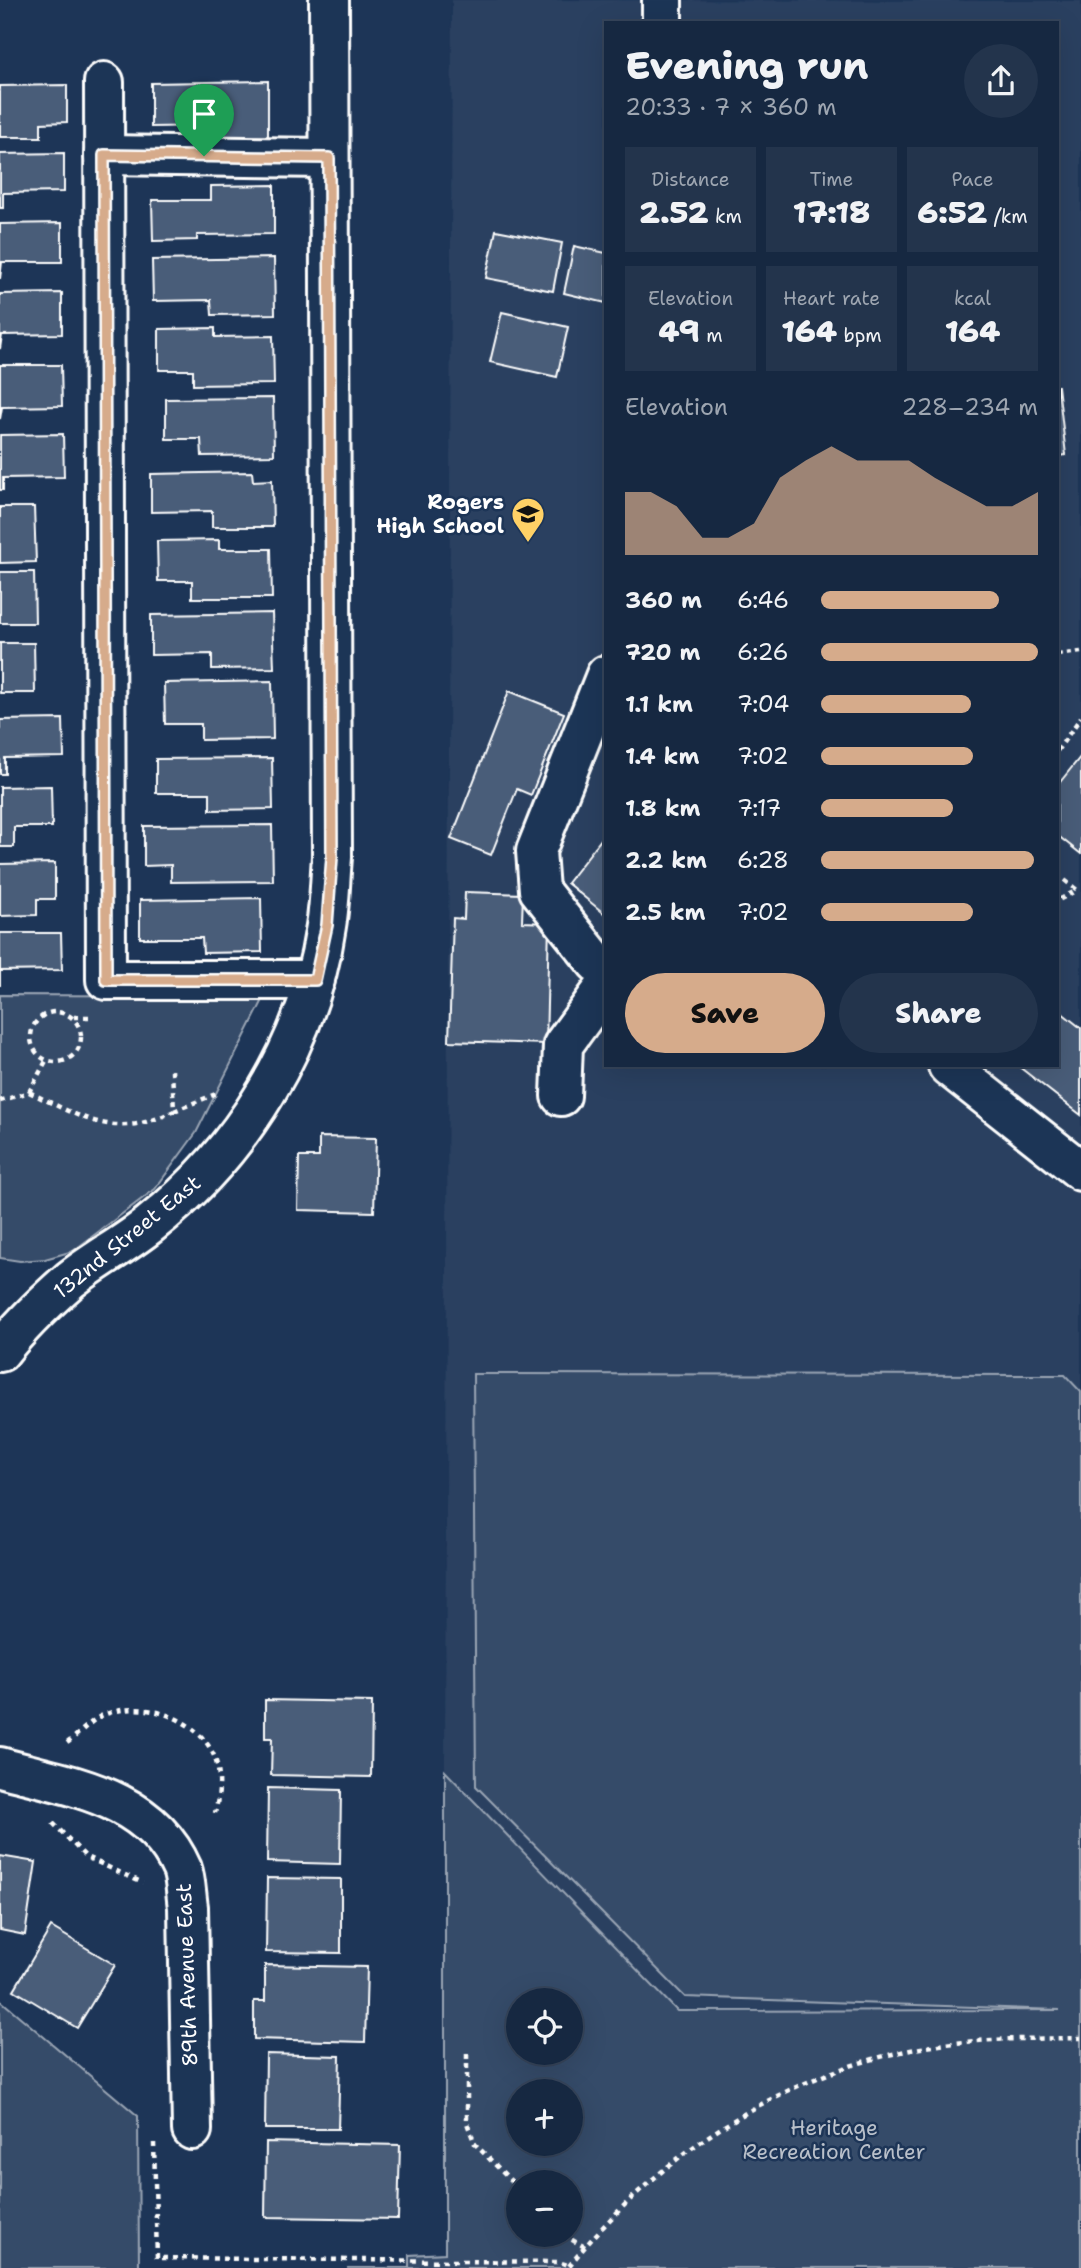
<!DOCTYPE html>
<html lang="en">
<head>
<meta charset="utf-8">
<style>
  body { margin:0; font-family:"Shantell Sans",sans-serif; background:#23344c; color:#f1f3f6; height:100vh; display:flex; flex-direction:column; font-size:26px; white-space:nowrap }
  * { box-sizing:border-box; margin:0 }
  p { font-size:23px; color:#9ea6b1 }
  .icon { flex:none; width:38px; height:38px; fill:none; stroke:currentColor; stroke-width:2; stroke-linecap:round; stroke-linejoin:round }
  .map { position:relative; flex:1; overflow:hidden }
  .drawer { position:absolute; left:604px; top:21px; width:455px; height:1046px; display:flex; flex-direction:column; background:#162841; border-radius:0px; box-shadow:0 7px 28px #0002,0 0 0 2px #35445a }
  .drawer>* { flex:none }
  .fabs { position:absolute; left:506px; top:1988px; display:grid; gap:14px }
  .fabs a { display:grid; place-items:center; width:77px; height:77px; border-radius:50%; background:#162841; box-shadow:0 7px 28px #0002,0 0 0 2px #35445a; font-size:35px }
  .pin { position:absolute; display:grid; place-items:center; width:60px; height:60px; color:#fff; margin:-72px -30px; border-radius:50% 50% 50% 0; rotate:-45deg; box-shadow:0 0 7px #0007 }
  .pin .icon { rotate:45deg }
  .round { display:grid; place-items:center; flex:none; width:74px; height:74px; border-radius:37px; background:#23344c }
  .overview { display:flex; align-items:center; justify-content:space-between; height:119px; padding:0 21px }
  h1 { font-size:38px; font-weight:800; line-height:52px }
  .figures { display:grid; grid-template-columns:repeat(3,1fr); gap:10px; height:119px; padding:7px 21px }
  .figures div { display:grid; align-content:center; border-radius:0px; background:#23344c; text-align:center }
  .figures b { font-size:30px; font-weight:800 }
  .figures small { font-size:19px; font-weight:400 }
  .figures p { font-size:19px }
  .chart { height:196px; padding:14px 21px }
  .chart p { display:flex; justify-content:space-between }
  .chart svg { width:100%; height:126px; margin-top:7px; fill:#d6ab8b; opacity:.7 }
  .primary-button { display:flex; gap:14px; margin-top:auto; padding:14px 21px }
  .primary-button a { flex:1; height:80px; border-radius:42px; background:#d6ab8b; color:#111; font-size:28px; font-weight:800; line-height:80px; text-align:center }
  .primary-button a+a { background:#23344c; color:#f1f3f6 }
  ul { padding:0 21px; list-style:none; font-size:23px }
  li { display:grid; grid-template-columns:112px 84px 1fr; align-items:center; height:52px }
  li i { height:18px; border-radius:9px; background:#d6ab8b }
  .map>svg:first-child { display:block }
</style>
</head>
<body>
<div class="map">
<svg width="1081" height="2268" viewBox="0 0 1081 2268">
  <rect width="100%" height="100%" fill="#1d3557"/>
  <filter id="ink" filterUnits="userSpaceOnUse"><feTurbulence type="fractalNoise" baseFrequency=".0143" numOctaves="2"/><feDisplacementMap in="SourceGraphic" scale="14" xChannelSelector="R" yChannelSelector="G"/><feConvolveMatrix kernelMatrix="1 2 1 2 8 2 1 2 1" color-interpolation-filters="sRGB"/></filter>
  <g filter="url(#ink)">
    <path fill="#2a4161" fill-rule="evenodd" d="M452,0L1081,1V2011H677L445,1770ZM606,23H1057V1066H606Z"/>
    <g fill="#364b69" stroke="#9aa5b4" stroke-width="2" fill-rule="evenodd">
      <polygon points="0,995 265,996 196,1133 155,1189 73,1251 45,1259 20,1261 0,1258"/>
      <path d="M473,1374L1065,1375L1081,1392V2268H347H409V2255L445,2253V1771L677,2011L1060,2010L685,1997L476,1786ZM518,2000H570V2053H518ZM570,2091V2144H518V2091ZM570,2182V2235H518V2182Z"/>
      <polygon points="0,2000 138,2116 139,2268 0,2268"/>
    </g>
    <g fill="#4a5d79" stroke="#fff" stroke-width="2">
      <polygon points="268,81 268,137 212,138 212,126 151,127 151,83"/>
      <polygon points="67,85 67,122 41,123 41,137 0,137 0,86"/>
      <polygon points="64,153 64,192 3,193 3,208 0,208 0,154"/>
      <polygon points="274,185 274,234 197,235 197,240 153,241 152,200 211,200 211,186"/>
      <polygon points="62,223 62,262 2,262 0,279 0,224"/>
      <polygon points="496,230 562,243 553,291 486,278"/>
      <polygon points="574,246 606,253 606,303 564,293"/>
      <polygon points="274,258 275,314 212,315 211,300 153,301 152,260"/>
      <polygon points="62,293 62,334 2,335 0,349 0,294"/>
      <polygon points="502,312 568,327 557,377 490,362"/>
      <polygon points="215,328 215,337 273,336 274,384 193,385 193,370 159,370 159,329"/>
      <polygon points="0,365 61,365 62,406 2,407 0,419"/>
      <polygon points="1058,386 1066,455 1057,456 1057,386"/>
      <polygon points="273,398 274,455 202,456 201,439 166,439 166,399"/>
      <polygon points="63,434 64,477 3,478 3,490 0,490 0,435"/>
      <polygon points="252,472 253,481 272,480 273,527 212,527 212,511 151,512 151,474"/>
      <polygon points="0,507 34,507 36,562 0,563"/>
      <polygon points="219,540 219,549 271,549 272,598 192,598 192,581 158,581 157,541"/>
      <polygon points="0,572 34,572 35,623 0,623"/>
      <polygon points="272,613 274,668 212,669 212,654 151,655 151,615"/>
      <polygon points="0,643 34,643 35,693 0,693"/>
      <polygon points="272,681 273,739 201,740 201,724 165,724 164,683"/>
      <polygon points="509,691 564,713 531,795 517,789 491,855 451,839"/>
      <polygon points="63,719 64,757 5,758 5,774 0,774 0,720"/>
      <polygon points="1081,756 1081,854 1057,835 1057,786"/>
      <polygon points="272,758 273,809 210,810 210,793 156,793 156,759"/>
      <polygon points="51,786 52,827 14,827 14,847 0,847 0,787"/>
      <polygon points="272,825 273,881 171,882 171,865 144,866 144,826"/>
      <polygon points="606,833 606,915 567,883"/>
      <polygon points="55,863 55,899 37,899 37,915 0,916 0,864"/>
      <polygon points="465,892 523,894 522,922 549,923 546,1044 449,1041 453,918 464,919"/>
      <polygon points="261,898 262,952 203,953 202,938 140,938 140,900"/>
      <polygon points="0,933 61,933 62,970 0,971 0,986"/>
      <polygon points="1057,1009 1081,1028 1081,1115 1018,1066 1057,1066"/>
      <polygon points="319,1137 376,1138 374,1212 298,1210 299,1157 319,1157"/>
      <polygon points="265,1700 372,1702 371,1777 271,1775 272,1738 265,1738"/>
      <polygon points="268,1788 341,1790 340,1864 267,1862"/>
      <polygon points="0,1856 36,1862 25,1935 0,1930"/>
      <polygon points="267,1878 341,1879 341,1953 266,1952"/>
      <polygon points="51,1927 115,1965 77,2028 14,1990"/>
      <polygon points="265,1965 367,1967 365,2042 254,2039 254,2001 265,2001"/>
      <polygon points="266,2054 340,2056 338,2129 265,2129"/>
      <polygon points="266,2142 400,2145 398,2219 265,2217"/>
    </g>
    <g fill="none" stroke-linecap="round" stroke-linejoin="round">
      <defs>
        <g id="minor">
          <polyline points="662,0 662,23"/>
          <polyline points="104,82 106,980 315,980"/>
          <polyline points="104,155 329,158"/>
          <polyline points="606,675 536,851 539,890 597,963 606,967"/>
          <polyline points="948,1066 1081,1171"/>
          <polyline points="561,1096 563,1045 606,986"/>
          <path d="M0,1352C20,1326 45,1302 70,1280C95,1260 124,1245 149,1225C242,1152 309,1044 326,926C330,903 330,880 332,857L329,0"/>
          <path d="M0,1767C69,1786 150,1795 182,1869C186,1880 186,1895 188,1907L192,2130"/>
        </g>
      </defs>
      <use href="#minor" stroke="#fff" stroke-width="44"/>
      <g stroke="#fff" stroke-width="4.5" stroke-dasharray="5 5" stroke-linecap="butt">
        <polyline points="1057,655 1081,652"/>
        <polyline points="1057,751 1081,717"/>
        <polyline points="1057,874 1077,890 1057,901"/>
        <circle cx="56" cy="1037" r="25"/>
        <polyline points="74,1017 93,1017"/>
        <path d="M29,1092C83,1118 115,1141 174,1111L172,1070"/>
        <polyline points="0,1101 29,1092 46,1061"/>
        <polyline points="174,1111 218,1093"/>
        <path d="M67,1743C78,1735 89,1722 101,1716C142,1697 206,1719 217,1765C221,1782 219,1796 215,1813"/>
        <polyline points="53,1823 86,1857 143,1883"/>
        <polyline points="467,2054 467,2123 475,2144 518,2188"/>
        <polyline points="154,2143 157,2258 559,2262 570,2266"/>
        <polyline points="563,2235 585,2247"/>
        <path d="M569,2266C661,2152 787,2069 933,2046C982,2038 1032,2039 1081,2038"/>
      </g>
      <use href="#minor" stroke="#1d3557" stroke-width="38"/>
    </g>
  </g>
  <g fill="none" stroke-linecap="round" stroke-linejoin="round" filter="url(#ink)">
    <defs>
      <polygon id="route" points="104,155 329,158 332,857 327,925 315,980 106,980"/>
    </defs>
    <use href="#route" stroke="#fff" stroke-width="14"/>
    <use href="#route" stroke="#d6ab8b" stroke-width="9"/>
  </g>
  <defs>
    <symbol id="school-pin" viewBox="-11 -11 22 30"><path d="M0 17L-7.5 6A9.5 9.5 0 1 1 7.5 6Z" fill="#ffd166" stroke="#1d3557"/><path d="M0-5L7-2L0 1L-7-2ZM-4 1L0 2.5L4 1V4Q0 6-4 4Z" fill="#111"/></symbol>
  </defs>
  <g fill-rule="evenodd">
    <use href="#school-pin" x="509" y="495" width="38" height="52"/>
  </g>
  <g text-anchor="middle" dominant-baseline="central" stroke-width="5" stroke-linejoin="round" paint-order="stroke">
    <g font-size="21" font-weight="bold" fill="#fff" stroke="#1d3557" text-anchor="end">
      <text x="504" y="502">Rogers<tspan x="504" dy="24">High School</tspan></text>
    </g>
    <g font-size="21" fill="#fff" stroke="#1d3557">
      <text transform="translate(127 1237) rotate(-39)">132nd Street East</text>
      <text transform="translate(187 1975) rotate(-92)">89th Avenue East</text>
    </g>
    <g font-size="21" fill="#b9c0ca" stroke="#1d3557">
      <text x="834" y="2128">Heritage<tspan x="834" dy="24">Recreation Center</tspan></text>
    </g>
  </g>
</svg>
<div class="fabs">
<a><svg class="icon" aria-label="locate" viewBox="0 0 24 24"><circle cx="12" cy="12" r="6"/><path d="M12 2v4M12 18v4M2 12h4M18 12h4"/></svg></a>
<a>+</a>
<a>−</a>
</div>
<div class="pin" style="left:204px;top:156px;background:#1e9e55"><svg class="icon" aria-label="arrive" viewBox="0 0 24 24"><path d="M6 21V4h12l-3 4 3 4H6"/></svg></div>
<section class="drawer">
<div class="overview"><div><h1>Evening run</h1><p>20:33 · 7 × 360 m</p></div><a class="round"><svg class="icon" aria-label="share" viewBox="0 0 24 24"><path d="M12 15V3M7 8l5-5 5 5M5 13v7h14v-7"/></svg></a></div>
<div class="figures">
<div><p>Distance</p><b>2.52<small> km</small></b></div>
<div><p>Time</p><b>17:18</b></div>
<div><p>Pace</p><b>6:52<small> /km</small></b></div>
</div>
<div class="figures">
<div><p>Elevation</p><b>49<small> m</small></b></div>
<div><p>Heart rate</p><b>164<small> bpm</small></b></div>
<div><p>kcal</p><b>164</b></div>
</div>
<div class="chart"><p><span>Elevation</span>228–234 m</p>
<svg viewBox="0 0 160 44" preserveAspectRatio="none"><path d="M0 44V22L10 22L20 27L30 38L40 38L50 33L60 17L70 11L80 6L90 11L100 11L110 11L120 17L130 22L140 27L150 27L160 22V44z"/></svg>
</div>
<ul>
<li><b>360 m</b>6:46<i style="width:82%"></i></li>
<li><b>720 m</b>6:26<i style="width:100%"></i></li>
<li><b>1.1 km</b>7:04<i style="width:69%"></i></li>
<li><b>1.4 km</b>7:02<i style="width:70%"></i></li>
<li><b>1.8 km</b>7:17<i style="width:61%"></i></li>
<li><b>2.2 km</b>6:28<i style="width:98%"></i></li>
<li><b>2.5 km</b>7:02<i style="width:70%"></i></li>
</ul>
<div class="primary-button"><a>Save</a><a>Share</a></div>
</section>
</div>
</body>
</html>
